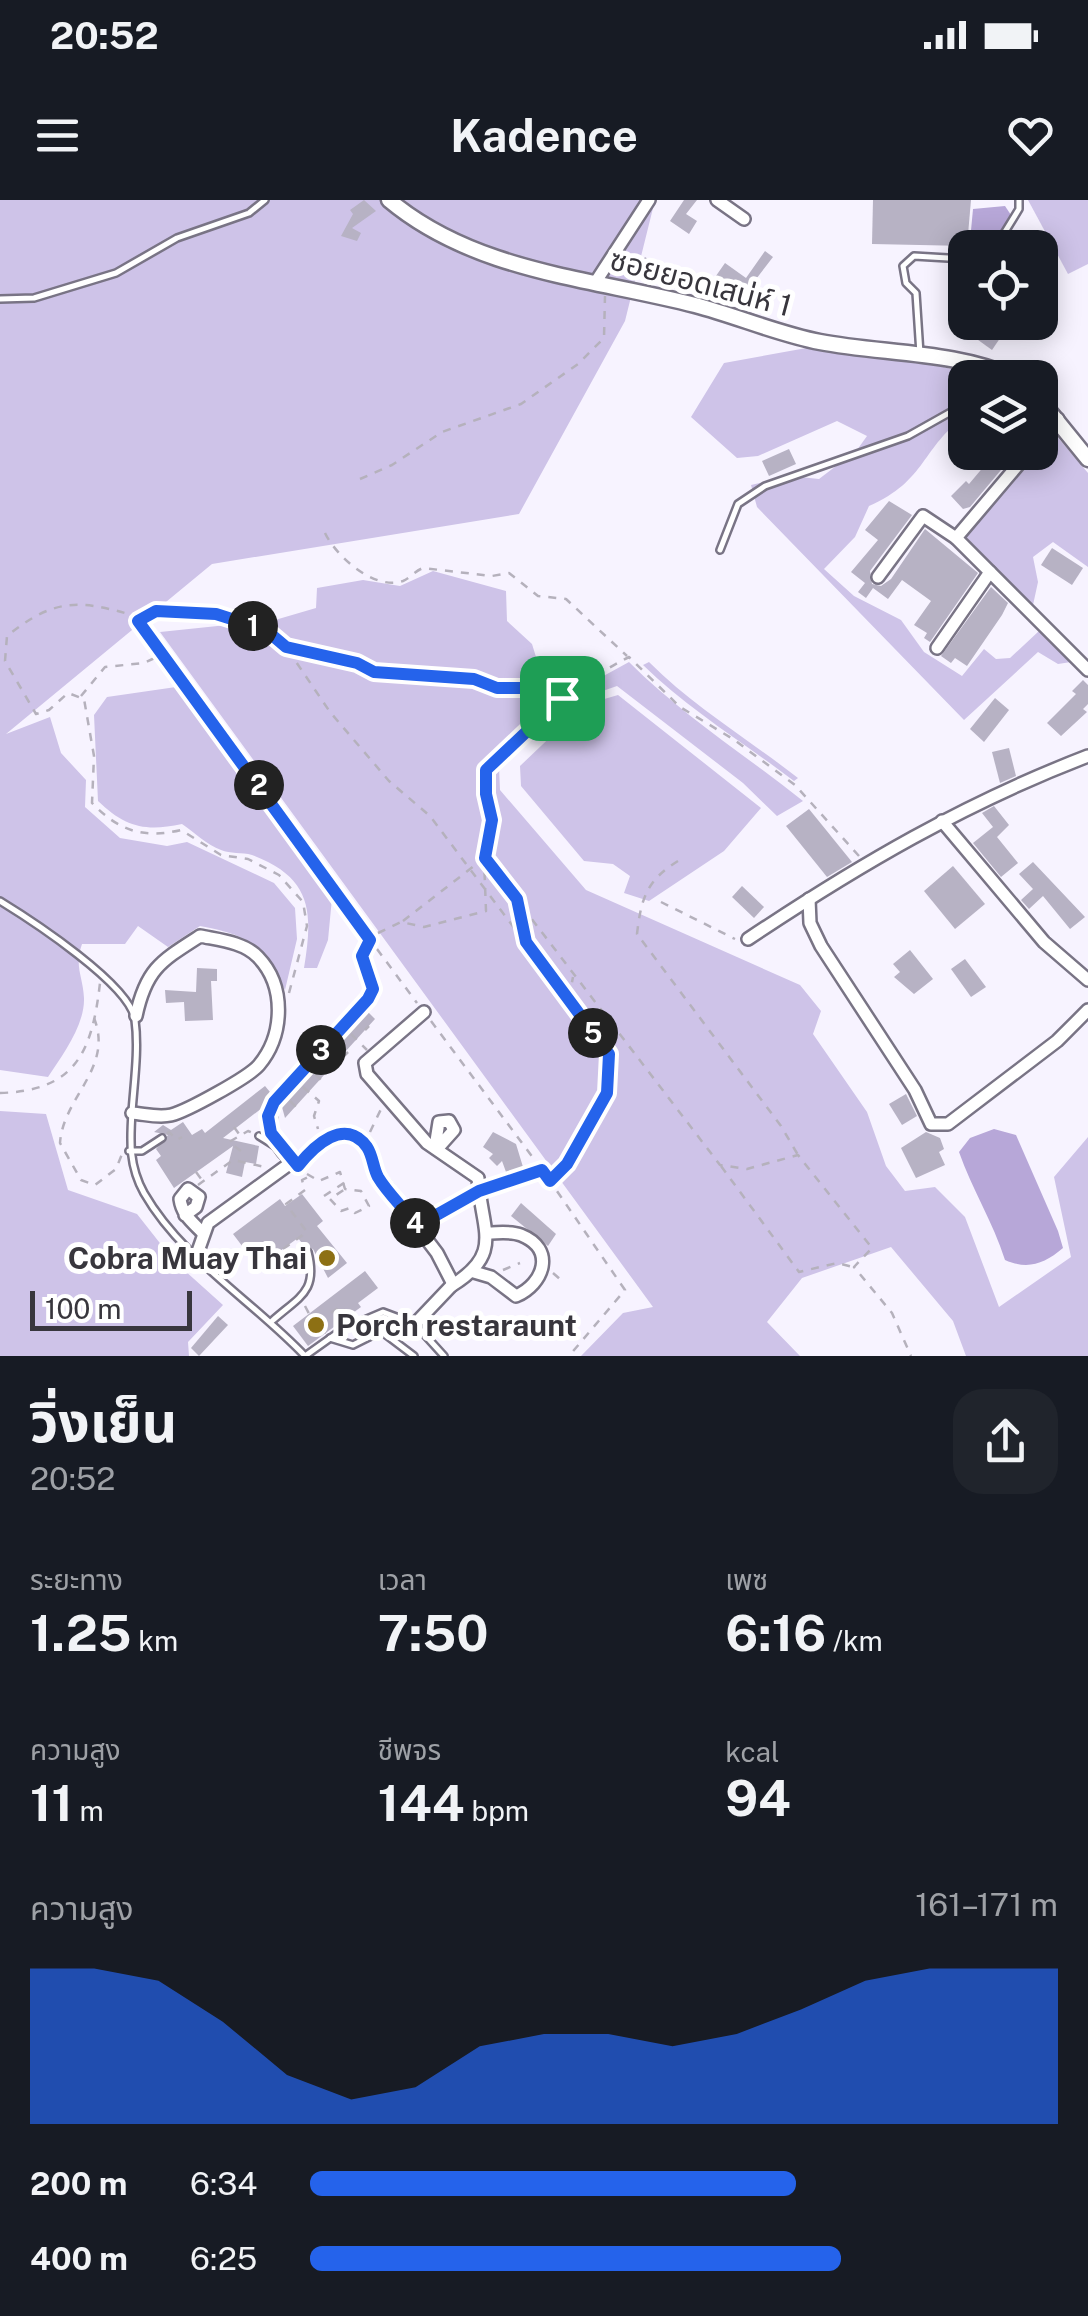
<!DOCTYPE html>
<html lang="th">
<head>
<meta charset="utf-8">
<style>
  body { margin:0; font-family:"Public Sans","Noto Sans Thai",sans-serif; background:#20242c; color:#f1f3f6; height:100vh; display:flex; flex-direction:column; font-size:38px; white-space:nowrap }
  * { box-sizing:border-box; margin:0 }
  p { font-size:32px; color:#9ea1a6 }
  .icon { flex:none; width:55px; height:55px; fill:none; stroke:currentColor; stroke-width:2; stroke-linecap:round; stroke-linejoin:round }
  .map { position:relative; height:1156px; overflow:hidden }
  .sheet { display:flex; flex-direction:column; background:#171b24; flex:1 }
  .sheet>* { flex:none }
  .tools { position:absolute; left:948px; top:30px; display:grid; gap:20px }
  .tools a { display:grid; place-items:center; width:110px; height:110px; border-radius:20px; background:#171b24; box-shadow:0 5px 25px #0003; font-size:50px }
  .scale { position:absolute; left:30px; bottom:25px; width:162px; box-sizing:border-box; padding-left:10px; border:5px solid #38363d; border-top:0; font-size:28px; line-height:35px; white-space:nowrap; color:#38363d; -webkit-text-stroke:8px #fff; paint-order:stroke }
  .pin { position:absolute; display:grid; place-items:center; width:85px; height:85px; color:#fff; margin:-42px; border-radius:20px; box-shadow:0 5px 15px #0006 }
  .km { position:absolute; width:50px; height:50px; margin:-25px; border-radius:50%; background:#222; color:#fff; font-size:28px; line-height:50px; text-align:center }
  .round { display:grid; place-items:center; flex:none; width:105px; height:105px; border-radius:30px; background:#20242c }
  .summary { display:flex; align-items:center; justify-content:space-between; height:170px; padding:0 30px }
  h1 { font-size:55px; font-weight:700; line-height:75px }
  .metrics { display:grid; grid-template-columns:repeat(3,1fr); gap:15px; height:170px; padding:10px 30px }
  .metrics div { display:grid; align-content:center }
  .metrics b { font-size:50px; font-weight:700 }
  .metrics small { font-size:28px; font-weight:400 }
  .metrics p { font-size:28px }
  .chart { height:280px; padding:20px 30px }
  .chart p { display:flex; justify-content:space-between }
  .chart svg { width:100%; height:180px; margin-top:10px; fill:#2563eb; opacity:.7 }
  ul { padding:0 30px; list-style:none; font-size:32px }
  li { display:grid; grid-template-columns:160px 120px 1fr; align-items:center; height:75px }
  li i { height:25px; border-radius:12px; background:#2563eb }
  .status { display:flex; justify-content:space-between; align-items:center; height:70px; padding:0 50px; background:#171b24; direction:ltr }
  .status svg { height:28px; fill:currentColor }
  header { display:flex; justify-content:space-between; align-items:center; height:130px; padding:0 30px; background:#171b24; font-size:45px; font-weight:700 }
  .map>svg:first-child { display:block }
</style>
</head>
<body>
<div class="status"><b>20:52</b><svg viewBox="0 0 49 12"><path d="M0 12V9h3v3zM5 12V6h3v6zM10 12V3h3v9zM15 12V0h3v12zM26 1h20v11H26zM47 4h2v5h-2z"/></svg></div>
<header><svg class="icon" aria-label="menu" viewBox="0 0 24 24"><path d="M4 6h16M4 12h16M4 18h16"/></svg>Kadence<svg class="icon" aria-label="heart" viewBox="0 0 24 24"><path d="M12 20l-8-8c-3-5 5-10 8-4 3-6 11-1 8 4z"/></svg></header>
<div class="map">
<svg width="1088" height="1156" viewBox="0 0 1088 1156">
  <rect width="100%" height="100%" fill="#f7f3ff"/>
  <g fill="#cec3e8">
    <path d="M0,0H655L625,121L519,314L212,364L6,534L50,517L61,553L86,580L85,607L120,638L167,646L187,642L274,683L295,708L297,739L285,790C260,744 252,736 200,726L168,747L138,726L125,744H82C74,767 83,776 84,798C85,825 62,856 48,877L0,870Z"/>
    <polygon points="1028,0 1088,0 1088,64 1068,74"/>
    <path d="M812,147L922,161L980,177L965,178V217C922,246 927,281 869,306L855,337L824,369L854,396L901,420L924,452L962,476L984,449L996,459L1010,458L1039,431L1071,462L1058,464L1038,452L964,520L757,307L751,285L791,276L819,279L857,250L867,236L837,221L758,256L737,258L691,217L724,163Z"/>
    <polygon points="1055,234 1088,273 1088,367 1053,342 1033,357 1038,382 1033,405 966,337"/>
    <path d="M433,371L506,391L507,421L532,444L540,470L567,496L629,462C682,515 744,554 803,601L777,616L743,583L617,486L571,502L499,566L500,590L586,690L800,785L821,811L813,834L867,912L886,966L905,991L935,987L965,1017L999,1107L1071,1057L1054,977L1088,937V1156H966L953,1121L891,1047L802,1078L767,1122L800,1156H581L623,1113L653,1107L160,432L275,420L316,408L317,388L363,380L400,386Z"/>
    <path d="M649,462C694,507 748,539 798,578L794,581C743,542 689,510 643,465Z"/>
    <path d="M176,487L332,698L328,740L317,768H304C313,713 313,678 252,655C242,652 230,654 221,650C207,645 194,632 182,624C145,632 125,627 98,601L94,515L107,497Z"/>
    <polygon points="618,495 761,608 724,651 649,701 624,693 630,676 613,664 584,661 521,586 520,566 584,505"/>
    <polygon points="0,911 46,914 68,990 137,1014 174,1061 223,1105 188,1142 189,1156 0,1156"/>
  </g>
  <g fill="#b7a7d8">
    <polygon points="1005,6 1011,15 993,42 970,41 973,9"/>
    <path d="M994,929L1016,935L1058,1031L1063,1048C1044,1064 1028,1070 1005,1060C993,1022 972,989 959,952L970,938Z"/>
  </g>
  <g fill="#b7b2c4">
    <polygon points="364,0 376,11 352,28 361,33 357,41 341,36 353,14 350,10"/>
    <polygon points="684,0 697,0 686,14 697,21 689,34 670,21"/>
    <polygon points="873,0 971,0 967,46 872,44"/>
    <polygon points="765,51 773,57 740,100 731,94 725,103 704,93 725,63 746,78"/>
    <polygon points="645,57 680,79 674,89 635,71"/>
    <polygon points="983,122 1011,122 992,150 974,137"/>
    <polygon points="789,249 796,264 769,276 762,261"/>
    <polygon points="996,252 1016,252 970,307 963,309 951,296 966,281 969,284"/>
    <polygon points="889,301 912,315 870,371 872,384 881,386 891,379 925,329 978,373 930,442 924,438 927,433 914,425 931,401 902,380 888,399 873,388 866,398 858,392 865,383 851,372 878,340 865,330"/>
    <polygon points="1052,348 1083,368 1072,385 1041,365"/>
    <polygon points="991,387 1008,403 1002,415 967,466 955,458 951,463 941,456"/>
    <polygon points="1083,480 1088,485 1088,504 1083,509 1087,512 1061,536 1047,523 1076,494 1072,491"/>
    <polygon points="995,498 1009,510 984,542 970,529"/>
    <polygon points="1009,548 1016,576 1000,583 992,552"/>
    <polygon points="994,606 1009,625 997,637 1018,663 1001,677 973,643 993,627 982,613"/>
    <polygon points="809,609 852,662 827,677 786,626"/>
    <polygon points="1033,662 1085,717 1070,729 1043,696 1029,709 1021,700 1033,689 1019,674"/>
    <polygon points="953,666 985,704 955,729 924,691"/>
    <polygon points="742,686 764,707 754,718 732,697"/>
    <polygon points="910,750 933,779 914,794 894,777 900,772 893,764"/>
    <polygon points="965,759 986,787 971,797 951,769"/>
    <polygon points="197,768 217,769 217,781 211,781 213,820 185,821 184,802 166,803 165,790 196,792"/>
    <polygon points="368,812 375,819 285,918 282,907"/>
    <polygon points="265,886 270,892 262,908 223,938 259,946 256,964 245,962 242,977 226,973 233,946 174,988 156,960 161,956 156,949 168,935 154,932 163,925 171,930 183,922 192,935 202,929 205,933"/>
    <polygon points="906,894 917,916 902,925 889,904"/>
    <polygon points="493,932 516,944 523,967 506,972 502,961 497,966 489,958 493,954 483,947"/>
    <polygon points="926,932 940,938 944,949 939,952 945,965 916,978 901,948"/>
    <polygon points="302,994 323,1021 317,1026 347,1063 328,1078 313,1049 305,1047 298,1038 258,1067 233,1034 280,999 285,1006"/>
    <polygon points="521,1003 556,1034 548,1046 511,1016"/>
    <polygon points="365,1071 378,1088 358,1103 361,1107 308,1146 293,1126"/>
    <polygon points="218,1116 228,1125 199,1156 191,1148"/>
  </g>
  <g fill="none" stroke-linecap="round" stroke-linejoin="round">
    <defs>
      <g id="service">
        <polyline points="995,48 1019,9 1019,0"/>
        <polyline points="0,99 34,98 116,73 177,38 249,13 265,0"/>
        <polyline points="920,154 916,93 906,83 903,66 914,56 965,59"/>
        <polyline points="720,350 738,304 765,286 908,236 965,204"/>
        <path d="M0,701C31,720 131,785 135,820C139,849 134,883 132,912C130,942 129,966 144,993C182,1059 253,1101 305,1156L343,1129L383,1112L415,1124L444,1156"/>
        <polyline points="259,936 275,946"/>
        <polyline points="129,951 142,951 162,938"/>
        <path d="M272,1121C300,1096 318,1092 308,1052"/>
        <polyline points="330,1138 353,1145 381,1131 414,1156"/>
      </g>
      <g id="minor">
        <polyline points="717,0 744,19"/>
        <polyline points="595,83 649,0"/>
        <polyline points="1040,240 1058,219"/>
        <polyline points="1029,252 956,338 1088,470"/>
        <polyline points="878,377 923,316 956,338"/>
        <polyline points="937,448 990,372"/>
        <polyline points="942,621 1044,742 1088,780"/>
        <polyline points="809,699 810,723 821,746 915,890 931,924 948,924 1057,841 1088,810"/>
        <path d="M748,739C859,665 963,604 1088,556"/>
        <path d="M370,740L362,757L373,789L368,799L274,902C263,927 277,950 298,966C314,947 329,930 356,936L370,951L377,974L437,1053L453,1084L415,1124"/>
        <path d="M424,812L365,863L367,874L427,943L478,978C481,1030 505,1053 451,1086"/>
        <path d="M132,913C145,914 158,918 171,915C187,911 249,877 259,865C284,835 286,786 258,757C244,742 219,740 200,736C161,761 146,769 136,816"/>
        <polyline points="435,947 439,922 449,921 454,930 437,949"/>
        <path d="M185,1015L196,1007L199,997L188,989L180,999C182,1014 191,1021 202,1032"/>
        <polyline points="417,1026 479,991 542,970"/>
        <polyline points="197,1054 208,1023 292,962"/>
        <path d="M474,1072L491,1077L516,1096C544,1084 556,1049 521,1035C511,1031 499,1033 488,1033"/>
      </g>
      <g id="tertiary">
        <path d="M389,0C475,72 590,78 695,105C737,116 778,134 820,142C883,154 956,151 1015,178"/>
        <polyline points="1040,200 1088,259"/>
      </g>
    </defs>
    <use href="#service" stroke="#797485" stroke-width="10"/>
    <use href="#minor" stroke="#797485" stroke-width="16"/>
    <use href="#tertiary" stroke="#797485" stroke-width="19"/>
    <g stroke="#b5b1bc" stroke-width="2.5" stroke-dasharray="8 8" stroke-linecap="butt">
      <polyline points="360,279 392,265 442,232 521,204 578,164 604,138 605,96"/>
      <path d="M325,333C336,356 374,391 403,381C410,378 415,371 423,368L492,376L509,373L538,396L566,399L627,456"/>
      <polyline points="140,420 156,411 216,414 265,431 286,447 330,512 389,581 430,616 609,854"/>
      <polyline points="288,447 357,463 374,472 474,479 497,488 538,488 561,498"/>
      <polyline points="81,496 105,467 144,463 161,455"/>
      <path d="M859,656L795,585L733,539L680,507L629,457C599,471 492,543 486,574C483,591 492,604 492,620C493,632 487,646 485,658L720,965L747,969L798,955L872,1048L854,1067L892,1113L911,1156"/>
      <path d="M678,661C647,680 641,698 637,734L781,926L798,955"/>
      <polyline points="517,701 525,737"/>
      <polyline points="661,702 735,739"/>
      <polyline points="403,721 483,659"/>
      <polyline points="378,733 401,722 424,727 486,711 484,659"/>
      <polyline points="377,749 417,803"/>
      <path d="M289,793L307,726L303,702L279,675L248,659L221,655L181,630C143,639 119,631 92,603L94,556L84,499L68,493L49,510L36,514L5,461L7,436C53,399 77,399 132,415L363,731"/>
      <polyline points="569,798 573,777"/>
      <path d="M94,818C114,868 63,897 60,943L81,980L95,985L116,969L122,954"/>
      <polyline points="431,821 534,959"/>
      <polyline points="365,830 369,826"/>
      <polyline points="351,834 367,850"/>
      <polyline points="339,848 346,854"/>
      <polyline points="344,856 348,852"/>
      <polyline points="315,874 322,881"/>
      <polyline points="303,887 319,901 314,916 318,929"/>
      <path d="M0,893C75,891 92,853 100,783"/>
      <polyline points="290,901 296,907"/>
      <polyline points="234,927 239,934"/>
      <polyline points="370,932 382,907"/>
      <polyline points="167,934 169,932 177,940 182,937"/>
      <polyline points="241,951 229,942 248,931 253,933"/>
      <polyline points="721,966 799,1072 837,1063 853,1067"/>
      <polyline points="196,972 202,980"/>
      <polyline points="307,974 319,981 340,972 345,989 361,991 369,1006 355,1013 350,1008 341,1011 330,999 345,989"/>
      <polyline points="548,978 625,1090 569,1156"/>
      <polyline points="550,981 567,964 607,893 606,823"/>
      <polyline points="198,985 233,960 265,967"/>
      <polyline points="324,996 350,979"/>
      <polyline points="283,1049 307,1032 286,1004 305,990 302,980 308,977"/>
      <polyline points="503,1070 520,1063"/>
      <polyline points="553,1073 561,1080"/>
      <polyline points="305,1106 316,1127 326,1133"/>
      <polyline points="318,1122 341,1106 350,1117"/>
    </g>
    <use href="#service" stroke="#fff" stroke-width="5"/>
    <use href="#minor" stroke="#fff" stroke-width="11"/>
    <use href="#tertiary" stroke="#fff" stroke-width="14"/>
  </g>
  <g fill="none" stroke-linecap="round" stroke-linejoin="round">
    <defs>
      <path id="route" d="M156,411L216,414L266,430L286,447L357,463L374,472L474,479L497,488H538L562,498L486,570V594L492,620L485,658L517,699L526,742L609,854L607,893L567,964L550,981L542,970L479,991L417,1026C405,1009 388,994 378,977C373,968 373,956 367,947C345,916 314,946 298,966L271,933L268,916L274,902L368,799L373,789L362,756L370,740L138,421Z"/>
    </defs>
    <use href="#route" stroke="#fff" stroke-width="20"/>
    <use href="#route" stroke="#2563eb" stroke-width="12"/>
  </g>
  <g fill="#8d7014" stroke="#fff" stroke-width="4">
    <circle cx="327" cy="1058" r="10"/>
    <circle cx="316" cy="1125" r="10"/>
  </g>
  <g text-anchor="middle" dominant-baseline="central" stroke-width="10" stroke-linejoin="round" paint-order="stroke">
    <g font-size="30" fill="#38363d" stroke="#fff">
      <text transform="translate(701 82) rotate(15)">ซอยยอดเสน่ห์ 1</text>
    </g>
    <g font-size="30" font-weight="bold" fill="#38363d" stroke="#fff" text-anchor="end">
      <text x="307" y="1058">Cobra Muay Thai</text>
      <text x="336" y="1125" text-anchor="start">Porch restaraunt</text>
    </g>
  </g>
</svg>
<div class="tools">
<a><svg class="icon" aria-label="locate" viewBox="0 0 24 24"><circle cx="12" cy="12" r="6"/><path d="M12 2v4M12 18v4M2 12h4M18 12h4"/></svg></a>
<a><svg class="icon" aria-label="layers" viewBox="0 0 24 24"><path d="M12 4l9 5-9 5-9-5zM3 14l9 5 9-5"/></svg></a>
</div>
<div class="scale">100 m</div>
<div class="pin" style="left:562px;top:498px;background:#1e9e55"><svg class="icon" aria-label="arrive" viewBox="0 0 24 24"><path d="M6 21V4h12l-3 4 3 4H6"/></svg></div>
<b class="km" style="left:253px;top:426px">1</b>
<b class="km" style="left:259px;top:585px">2</b>
<b class="km" style="left:321px;top:850px">3</b>
<b class="km" style="left:415px;top:1023px">4</b>
<b class="km" style="left:593px;top:833px">5</b>
</div>
<section class="sheet">
<div class="summary"><div><h1>วิ่งเย็น</h1><p>20:52</p></div><a class="round"><svg class="icon" aria-label="share" viewBox="0 0 24 24"><path d="M12 15V3M7 8l5-5 5 5M5 13v7h14v-7"/></svg></a></div>
<div class="metrics">
<div><p>ระยะทาง</p><b>1.25<small> km</small></b></div>
<div><p>เวลา</p><b>7:50</b></div>
<div><p>เพซ</p><b>6:16<small> /km</small></b></div>
</div>
<div class="metrics">
<div><p>ความสูง</p><b>11<small> m</small></b></div>
<div><p>ชีพจร</p><b>144<small> bpm</small></b></div>
<div><p>kcal</p><b>94</b></div>
</div>
<div class="chart"><p><span>ความสูง</span>161–171 m</p>
<svg viewBox="0 0 160 44" preserveAspectRatio="none"><path d="M0 44V6L10 6L20 9L30 19L40 32L50 38L60 35L70 25L80 22L90 22L100 25L110 22L120 16L130 9L140 6L150 6L160 6V44z"/></svg>
</div>
<ul>
<li><b>200 m</b>6:34<i style="width:65%"></i></li>
<li><b>400 m</b>6:25<i style="width:71%"></i></li>
</ul>
</section>
</body>
</html>
